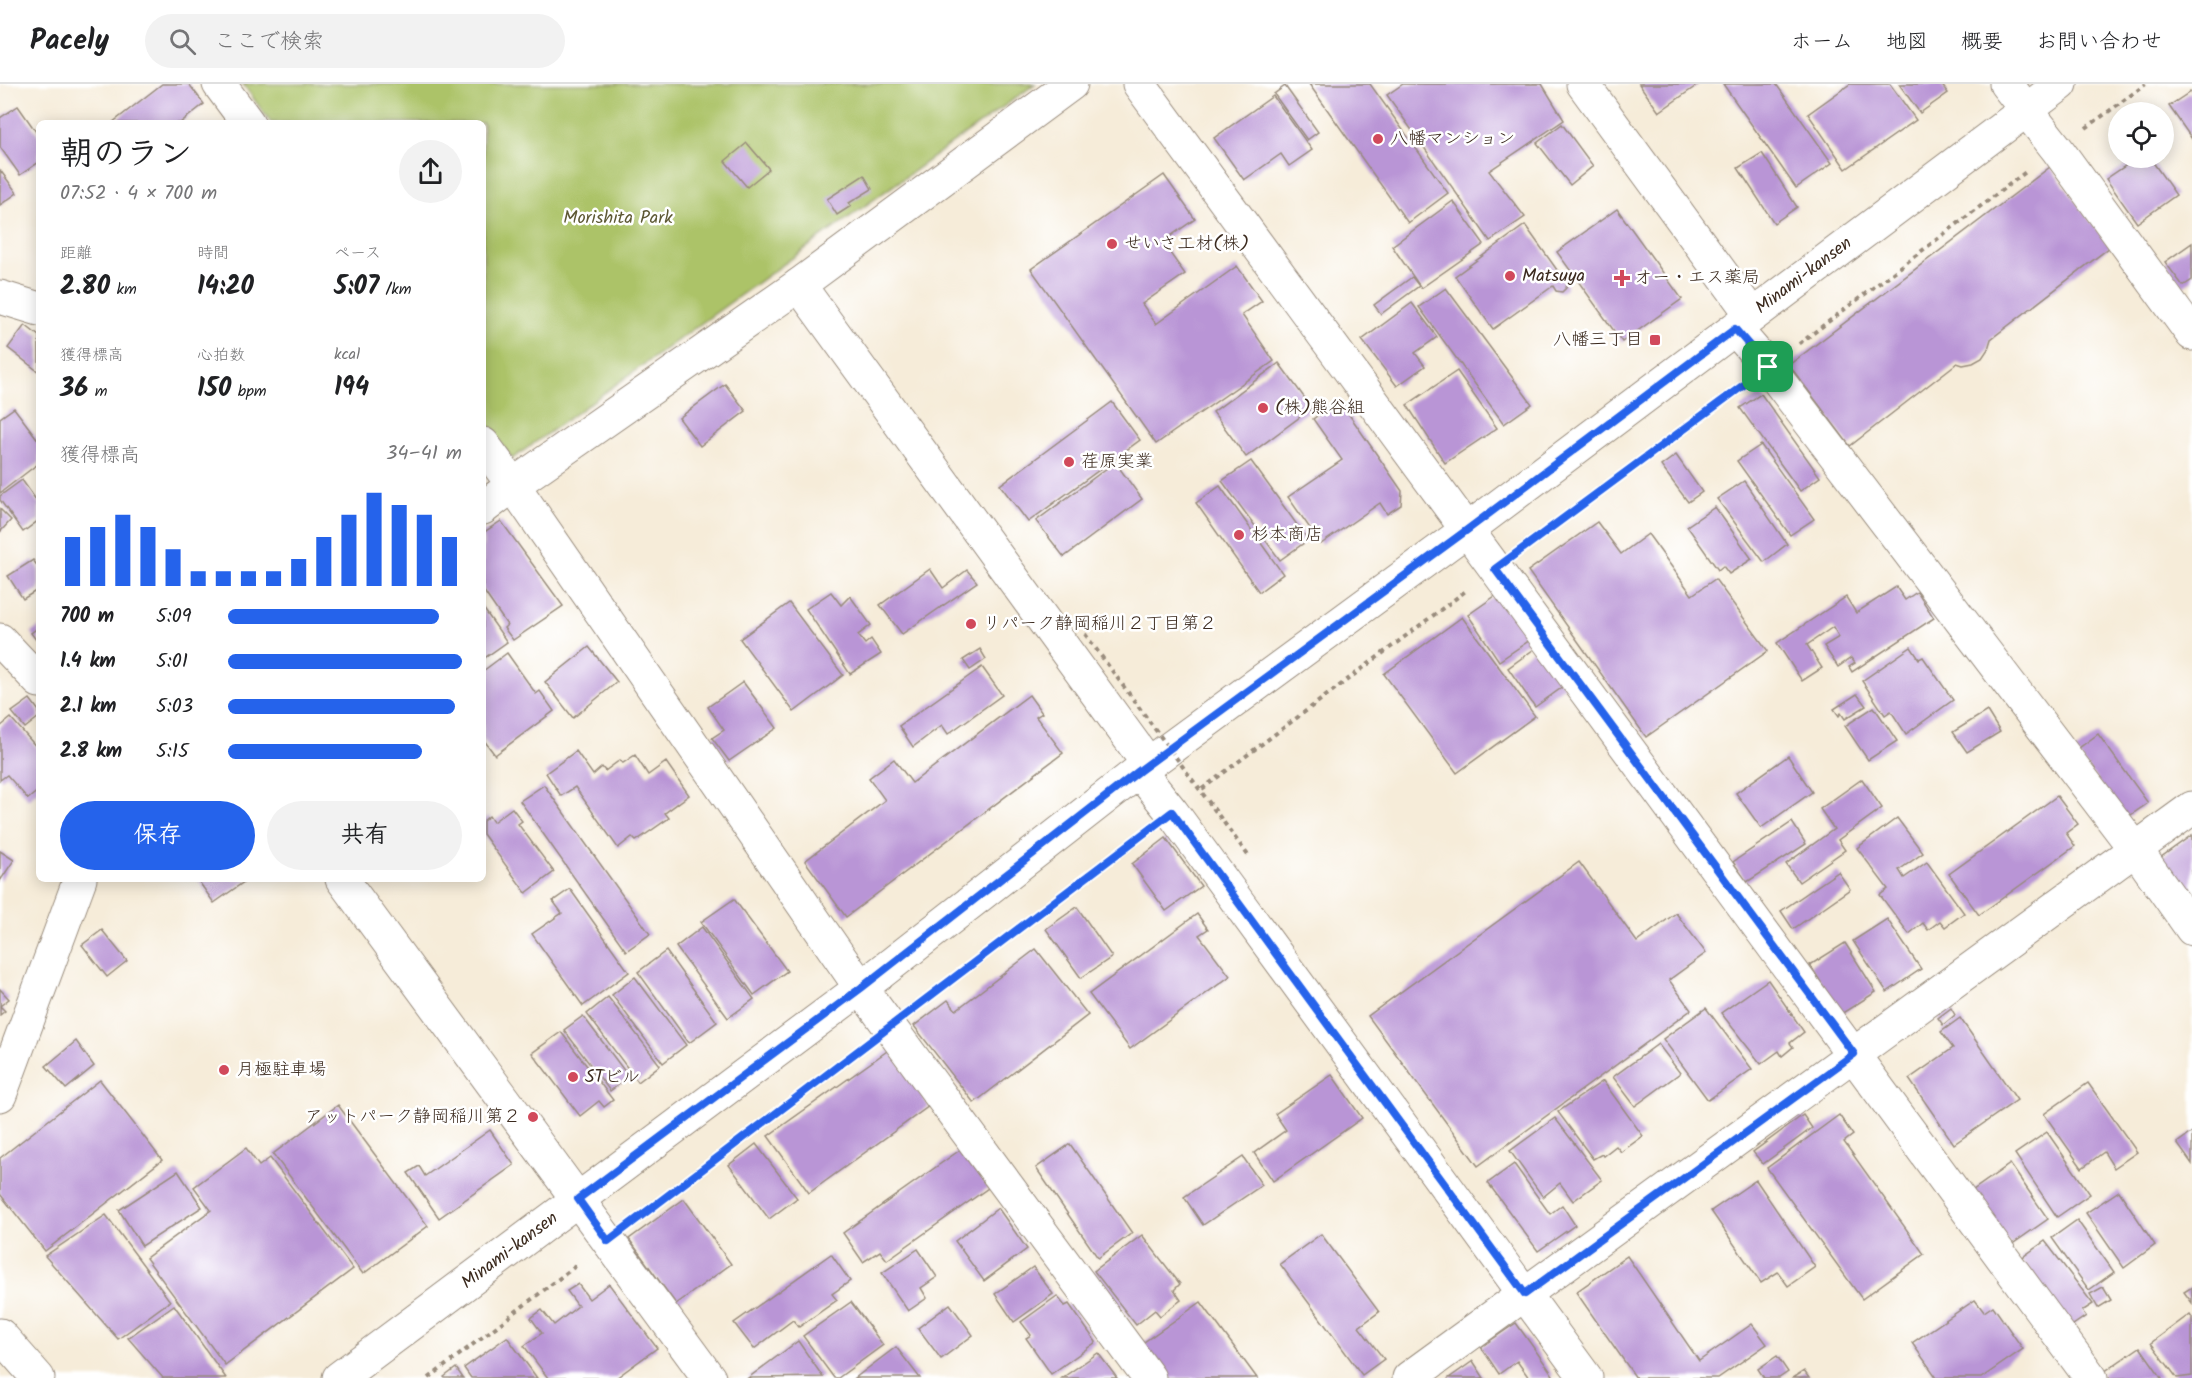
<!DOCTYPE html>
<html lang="ja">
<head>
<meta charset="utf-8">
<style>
  body { margin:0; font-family:Kalam,"Klee One",sans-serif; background:#f2f2f2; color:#202124; height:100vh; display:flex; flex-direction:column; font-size:22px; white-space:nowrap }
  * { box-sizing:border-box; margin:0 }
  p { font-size:20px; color:#757577 }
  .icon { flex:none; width:33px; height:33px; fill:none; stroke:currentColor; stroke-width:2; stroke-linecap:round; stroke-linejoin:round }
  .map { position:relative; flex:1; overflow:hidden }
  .side { position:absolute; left:36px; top:36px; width:450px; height:762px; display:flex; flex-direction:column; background:#fff; border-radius:9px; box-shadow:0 3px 15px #0003 }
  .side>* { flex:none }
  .tools { position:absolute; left:2108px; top:18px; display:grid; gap:12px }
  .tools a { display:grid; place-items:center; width:66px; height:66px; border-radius:50%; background:#fff; box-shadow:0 3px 15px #0003; font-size:30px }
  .pin { position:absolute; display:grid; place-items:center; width:51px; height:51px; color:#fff; margin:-26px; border-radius:12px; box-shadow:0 3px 9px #0006 }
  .round { display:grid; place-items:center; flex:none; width:63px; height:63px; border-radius:32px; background:#f2f2f2 }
  .head { display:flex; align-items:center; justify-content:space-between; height:102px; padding:0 24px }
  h1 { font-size:33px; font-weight:600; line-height:45px }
  .figures { display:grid; grid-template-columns:repeat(3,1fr); gap:9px; height:102px; padding:6px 24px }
  .figures div { display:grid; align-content:center }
  .figures b { font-size:26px; font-weight:600 }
  .figures small { font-size:16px; font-weight:400 }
  .figures p { font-size:16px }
  .chart { height:168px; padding:12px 24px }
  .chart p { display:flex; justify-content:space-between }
  .chart svg { width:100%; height:108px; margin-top:6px; stroke:#2563eb; stroke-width:6 }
  .action { display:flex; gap:12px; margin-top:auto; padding:12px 24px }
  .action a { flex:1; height:69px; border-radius:36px; background:#2563eb; color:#fff; font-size:24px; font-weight:600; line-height:69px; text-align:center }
  .action a+a { background:#f2f2f2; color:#202124 }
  ul { padding:0 24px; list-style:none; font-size:20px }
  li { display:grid; grid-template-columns:96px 72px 1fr; align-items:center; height:45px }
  li i { height:15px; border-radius:8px; background:#2563eb }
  header { display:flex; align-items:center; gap:36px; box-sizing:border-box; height:84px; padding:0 30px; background:#fff; border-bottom:2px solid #e0e0e0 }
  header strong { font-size:28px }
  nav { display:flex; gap:33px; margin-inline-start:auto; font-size:21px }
  .search { width:420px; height:54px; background:#f2f2f2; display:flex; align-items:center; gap:15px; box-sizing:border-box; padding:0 21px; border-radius:33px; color:#757577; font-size:22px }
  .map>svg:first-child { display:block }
</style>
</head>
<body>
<header>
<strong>Pacely</strong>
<div class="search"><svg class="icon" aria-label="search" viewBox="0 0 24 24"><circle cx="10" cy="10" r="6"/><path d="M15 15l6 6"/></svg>ここで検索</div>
<nav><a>ホーム</a><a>地図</a><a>概要</a><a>お問い合わせ</a></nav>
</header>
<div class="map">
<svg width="2192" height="1294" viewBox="0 0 2192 1294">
  <rect width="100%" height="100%" fill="#fff"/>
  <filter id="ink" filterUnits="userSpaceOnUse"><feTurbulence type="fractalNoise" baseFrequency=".0167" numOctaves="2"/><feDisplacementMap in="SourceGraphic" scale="12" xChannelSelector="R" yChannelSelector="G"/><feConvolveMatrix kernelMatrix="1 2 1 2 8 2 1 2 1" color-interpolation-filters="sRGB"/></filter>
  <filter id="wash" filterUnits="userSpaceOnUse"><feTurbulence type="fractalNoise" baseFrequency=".008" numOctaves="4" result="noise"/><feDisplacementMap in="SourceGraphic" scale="24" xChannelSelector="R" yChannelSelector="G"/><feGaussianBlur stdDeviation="1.35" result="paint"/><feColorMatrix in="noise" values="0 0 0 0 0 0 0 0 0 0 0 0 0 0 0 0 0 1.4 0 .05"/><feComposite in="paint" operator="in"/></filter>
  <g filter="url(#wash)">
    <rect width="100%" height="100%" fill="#f6ecd9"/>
    <polygon fill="#acc368" stroke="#747643" stroke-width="1.5" points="243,0 1035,0 512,375 483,334 483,39 271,39"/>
    <g id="blocks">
      <g fill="#b995d6">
        <polygon points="162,0 189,0 204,20 180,39 112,39"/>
        <polygon points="1309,0 1370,0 1448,109 1408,139"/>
        <polygon points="1403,0 1542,0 1564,36 1489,87 1525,133 1490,157 1387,11"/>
        <polygon points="1639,0 1699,0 1659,28"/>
        <polygon points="1723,0 1776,0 1832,79 1796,104"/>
        <polygon points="1850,0 1890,0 1916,36 1846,85 1808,30"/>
        <polygon points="1899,0 1941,0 1948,9 1920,29"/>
        <polygon points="1285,2 1318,48 1307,56 1274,10"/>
        <polygon points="2190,8 2192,11 2192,55 2169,22"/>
        <polygon points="1273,12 1312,66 1289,82 1281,70 1244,96 1214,54"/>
        <polygon points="18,22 39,52 39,78 20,91 0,63 0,34"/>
        <polygon points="1562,40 1593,82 1570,101 1537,59"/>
        <polygon points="747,59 769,85 747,103 725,77"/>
        <polygon points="1762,69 1797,123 1774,139 1738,84"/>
        <polygon points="2137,74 2150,74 2176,111 2137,139 2106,95"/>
        <polygon points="2050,83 2110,163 1991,255 1988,265 1982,274 1973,279 1963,281 1957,279 1850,362 1789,281"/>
        <polygon points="0,86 17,109 0,121"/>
        <polygon points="864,91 872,105 849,119 851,122 837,131 827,115"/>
        <polygon points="1164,91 1195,135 1162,158 1185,190 1142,220 1156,240 1237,182 1262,217 1242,231 1274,277 1156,360 1031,185"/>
        <polygon points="1453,117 1484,160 1421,204 1392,162"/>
        <polygon points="1617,125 1682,215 1622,258 1557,168"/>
        <polygon points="1525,141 1567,200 1566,204 1562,208 1556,207 1553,202 1493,245 1455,192"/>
        <polygon points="2192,159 2192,196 2183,202 2165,178"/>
        <polygon points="1412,193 1419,202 1381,230 1374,221"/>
        <polygon points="1446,204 1532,320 1504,340 1419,223"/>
        <polygon points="1412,219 1437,253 1415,269 1425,282 1397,302 1362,256"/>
        <polygon points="25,241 39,252 39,288 8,264"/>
        <polygon points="1279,279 1312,324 1246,373 1213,328"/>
        <polygon points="1457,287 1497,344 1445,379 1407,321"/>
        <polygon points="725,300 746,327 700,362 679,334"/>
        <polygon points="1761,310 1820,393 1800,407 1740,324"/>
        <polygon points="1339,316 1402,407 1401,421 1387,430 1380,419 1321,460 1288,413 1342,376 1313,335"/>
        <polygon points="1112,318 1140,356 1028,438 1000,401"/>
        <polygon points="14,324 39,357 39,379 0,409 0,334"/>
        <polygon points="1761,361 1814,435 1790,451 1737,377"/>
        <polygon points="1676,371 1702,408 1688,418 1661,382"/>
        <polygon points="1251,377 1308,456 1280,476 1222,397"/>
        <polygon points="1115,378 1142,415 1064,473 1036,437"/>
        <polygon points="22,396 39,420 39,436 23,448 0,416 0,412"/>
        <polygon points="1744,397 1787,460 1764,478 1717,415"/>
        <polygon points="1220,402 1283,490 1259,508 1196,419"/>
        <polygon points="1715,423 1752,475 1729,490 1723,482 1718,486 1687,442"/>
        <polygon points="0,425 11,436 0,448"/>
        <polygon points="501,437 563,522 513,556 504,544 507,541 483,506 483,449"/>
        <polygon points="1597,438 1621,470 1648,450 1692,511 1715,495 1768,567 1646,653 1528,487"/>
        <polygon points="33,476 39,484 39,505 23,515 8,492"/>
        <polygon points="930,485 943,504 967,486 977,498 902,550 880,521"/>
        <polygon points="1896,503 1905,516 1917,508 1934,534 1852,588 1849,583 1855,579 1851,574 1838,583 1824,562 1839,553 1833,543 1807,561 1822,584 1802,597 1777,559 1846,513 1856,529"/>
        <polygon points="831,508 841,521 850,512 871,541 858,551 865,560 871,555 881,570 850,590 806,525"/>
        <polygon points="1498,510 1530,556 1499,577 1468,531"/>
        <polygon points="789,519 843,591 794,628 740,555"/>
        <polygon points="483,524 507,558 483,575"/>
        <polygon points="1462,533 1535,632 1457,689 1384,590"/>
        <polygon points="39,543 39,560 31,549"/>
        <polygon points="589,563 617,598 573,634 545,598"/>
        <polygon points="1537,563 1564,602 1535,623 1508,584"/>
        <polygon points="1911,563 1919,575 1923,573 1953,616 1906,650 1891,627 1885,631 1862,597"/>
        <polygon points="980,565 986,575 970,586 963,576"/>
        <polygon points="507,569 536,610 540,607 554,627 495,671 483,655 483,587"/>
        <polygon points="982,583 1002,611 948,650 942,641 913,663 899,642"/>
        <polygon points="743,598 777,644 729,677 712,654 724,646 708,623"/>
        <polygon points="1857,610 1866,622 1845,635 1841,629 1839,632 1834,625"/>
        <polygon points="1029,611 1042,629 1036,633 1063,669 846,833 805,777 885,716 869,694 894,675 912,699"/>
        <polygon points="30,615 39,627 39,633 25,644 12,628"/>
        <polygon points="1874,623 1897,657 1868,676 1845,642"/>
        <polygon points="1987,627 2000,648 1967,668 1953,648"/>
        <polygon points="11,634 39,666 39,706 28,715 7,691 0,696 0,643"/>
        <polygon points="2098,650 2148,719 2125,735 2075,667"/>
        <polygon points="576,667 593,691 602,683 605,687 620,676 623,679 635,671 648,691 666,678 689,711 665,729 669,734 636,757 632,753 618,764 575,703 561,712 546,689"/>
        <polygon points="1788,672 1812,708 1761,744 1736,709"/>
        <polygon points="1862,695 1882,724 1838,756 1845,766 1799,798 1786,780 1834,745 1820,725"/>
        <polygon points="544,701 650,850 626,867 520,717"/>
        <polygon points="2057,712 2078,740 2066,749 2075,762 1979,831 1949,790"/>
        <polygon points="512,724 522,737 518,740 554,788 526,809 483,750 483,737 489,732 493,738"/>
        <polygon points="1897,734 1923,769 1899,786 1904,794 1927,778 1964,829 1945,843 1940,837 1928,846 1923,839 1909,850 1880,811 1888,805 1857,764"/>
        <polygon points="1792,738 1806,760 1747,798 1733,778"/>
        <polygon points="2192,751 2192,826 2157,776"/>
        <polygon points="1166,754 1201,802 1166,827 1132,780"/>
        <polygon points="0,767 14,776 0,797"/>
        <polygon points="1579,778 1637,858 1676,829 1706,869 1669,896 1691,926 1478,1082 1368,932"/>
        <polygon points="1838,788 1850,805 1793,845 1781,827"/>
        <polygon points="197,795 248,795 214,819"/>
        <polygon points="570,805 629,888 583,922 532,850 562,829 553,817"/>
        <polygon points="734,815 787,887 754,911 701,838"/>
        <polygon points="1077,823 1112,873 1081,894 1046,845"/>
        <polygon points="1197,830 1208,845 1199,851 1230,892 1130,965 1089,910"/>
        <polygon points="1887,835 1921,885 1887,908 1853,857"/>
        <polygon points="702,843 754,915 728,934 676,863"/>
        <polygon points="102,846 127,877 107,893 82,861"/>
        <polygon points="1845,859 1876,908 1841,930 1810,881"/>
        <polygon points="1036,865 1088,931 974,1019 914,942 948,916 956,926"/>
        <polygon points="666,867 717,938 689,959 638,888"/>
        <polygon points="635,893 686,961 663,979 612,911"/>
        <polygon points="1768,896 1804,948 1790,959 1793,963 1782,972 1779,967 1761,980 1721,929"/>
        <polygon points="0,905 9,915 0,922 5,927 0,931"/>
        <polygon points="608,913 660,981 638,998 587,930"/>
        <polygon points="1706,924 1752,985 1708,1016 1663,955"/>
        <polygon points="1951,924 1955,931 1943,941 1938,934"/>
        <polygon points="583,932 629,993 610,1007 564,946"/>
        <polygon points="1960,934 2017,1016 1954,1060 1909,995 1953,964 1941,948"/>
        <polygon points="561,948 613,1016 604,1023 599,1017 580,1032 532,969"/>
        <polygon points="76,957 94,982 66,1005 46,982"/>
        <polygon points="1658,960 1680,989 1635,1022 1613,993"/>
        <polygon points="890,965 929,1022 809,1109 768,1052"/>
        <polygon points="1332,991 1362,1034 1273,1097 1254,1069 1286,1046 1275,1030"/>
        <polygon points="100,996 162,1076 45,1167 0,1110 0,1074"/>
        <polygon points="1603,997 1643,1052 1621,1068 1616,1062 1603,1072 1602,1070 1593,1075 1558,1028"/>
        <polygon points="2088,999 2137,1068 2114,1084 2104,1068 2082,1084 2044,1030"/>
        <polygon points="338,1021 428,1142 363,1190 273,1070"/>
        <polygon points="1803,1031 1812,1044 1763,1080 1753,1068"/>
        <polygon points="1839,1031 1853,1051 1844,1058 1924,1170 1862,1215 1767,1084"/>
        <polygon points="1555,1034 1602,1096 1573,1117 1560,1099 1543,1113 1510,1067"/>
        <polygon points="490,1046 514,1081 439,1134 408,1089 419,1082 425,1092"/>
        <polygon points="2047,1048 2090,1110 2057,1133 2015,1070"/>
        <polygon points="2192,1048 2192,1080 2177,1059"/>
        <polygon points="756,1060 797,1114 769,1135 729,1081"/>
        <polygon points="1070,1060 1132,1149 1098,1174 1036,1084"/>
        <polygon points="246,1064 259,1082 270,1074 353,1185 225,1281 146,1174 211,1126 194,1103"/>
        <polygon points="960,1066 988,1104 887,1176 880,1167 863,1178 843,1149"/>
        <polygon points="1243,1073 1262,1101 1203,1141 1184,1113"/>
        <polygon points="1514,1080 1550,1130 1562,1121 1575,1141 1538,1167 1488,1099"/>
        <polygon points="2010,1080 2048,1135 2011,1161 1969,1109"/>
        <polygon points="178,1087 202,1123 142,1162 119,1126"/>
        <polygon points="1756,1096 1815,1183 1788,1202 1778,1188 1761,1199 1711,1127"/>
        <polygon points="2119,1107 2155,1161 2124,1184 2086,1129"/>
        <polygon points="684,1115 731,1180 676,1220 629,1155"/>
        <polygon points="998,1124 1027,1165 984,1197 955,1157"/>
        <polygon points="106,1131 170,1217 118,1255 45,1172"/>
        <polygon points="2077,1136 2114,1188 2089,1206 2052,1154"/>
        <polygon points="1321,1150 1379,1228 1359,1243 1384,1275 1362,1291 1280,1180"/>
        <polygon points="1142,1151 1180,1200 1174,1206 1181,1216 1160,1232 1155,1226 1136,1241 1094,1187"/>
        <polygon points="2045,1157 2093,1220 2082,1227 2086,1232 2070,1243 2020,1175"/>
        <polygon points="918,1165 937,1193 921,1204 927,1214 908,1227 882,1189"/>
        <polygon points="831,1170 850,1197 832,1210 837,1216 799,1243 793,1236 754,1265 734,1239"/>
        <polygon points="1627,1172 1699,1277 1752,1240 1767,1260 1718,1294 1636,1294 1576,1208"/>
        <polygon points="1033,1183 1053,1210 1014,1238 995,1210"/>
        <polygon points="578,1200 589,1215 609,1200 657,1264 616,1294 548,1294 524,1262 542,1249 531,1234 542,1226 554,1241 578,1222 567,1207"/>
        <polygon points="2103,1203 2111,1216 2098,1224 2090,1210"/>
        <polygon points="2192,1203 2192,1219 2184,1208"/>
        <polygon points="1057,1212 1065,1222 1069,1220 1096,1258 1051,1290 1026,1254 1031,1251 1021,1238"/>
        <polygon points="1975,1216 1984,1228 1993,1222 2023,1265 1981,1294 1937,1294 1912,1259"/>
        <polygon points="851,1218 883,1261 838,1294 834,1294 803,1252"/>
        <polygon points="1201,1218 1257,1294 1159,1294 1137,1263"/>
        <polygon points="950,1220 973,1251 941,1275 918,1244"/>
        <polygon points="174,1221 226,1294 163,1294 128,1254"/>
        <polygon points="2190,1230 2192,1233 2192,1292 2177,1294 2151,1259"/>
        <polygon points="1516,1239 1553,1291 1549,1294 1529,1294 1517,1277 1499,1290 1481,1263"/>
        <polygon points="507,1253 537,1294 471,1294 464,1284"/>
        <polygon points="798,1257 823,1293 748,1294"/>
        <polygon points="896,1263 920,1294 855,1294"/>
        <polygon points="2140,1263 2162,1294 2104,1294 2101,1290"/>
        <polygon points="1098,1269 1117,1294 1062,1294"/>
        <polygon points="1777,1272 1788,1288 1779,1294 1764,1294 1758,1285"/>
        <polygon points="1473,1277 1484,1294 1449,1294"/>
        <polygon points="456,1284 463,1294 445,1294 444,1293"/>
        <polygon points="1804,1287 1809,1294 1793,1294"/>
      </g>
    </g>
  </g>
  <g filter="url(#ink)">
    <use href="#blocks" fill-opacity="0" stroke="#988b7c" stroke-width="1.5"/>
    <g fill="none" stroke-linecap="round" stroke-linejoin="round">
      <defs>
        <g id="minor">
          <polyline points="219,0 248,39"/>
          <polyline points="1139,0 2091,1294"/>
          <polyline points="1583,0 1752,231"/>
          <polyline points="2006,0 2057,65 2192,250"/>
          <polyline points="799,201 1149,681"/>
          <polyline points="0,213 39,225"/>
          <polyline points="1735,245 1768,283 2136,766 2192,845"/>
          <polyline points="483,360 513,401 799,201 1071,0"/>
          <polyline points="483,424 513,401 861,904 1149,1294"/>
          <polyline points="0,556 39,597"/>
          <polyline points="1139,687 1172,728 1586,1294"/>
          <polyline points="342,795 709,1294"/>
          <polyline points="0,1011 80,795"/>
          <polyline points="0,1251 38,1294"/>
          <polyline points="1409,1294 2192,724"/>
        </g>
        <polyline id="major" points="339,1294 861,904 1139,687 1467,446 2061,0"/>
      </defs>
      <use href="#minor" stroke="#988b7c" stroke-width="35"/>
      <use href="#major" stroke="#988b7c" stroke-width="35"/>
      <g stroke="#988b7c" stroke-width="4" stroke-dasharray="4.5 4.5" stroke-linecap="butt">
        <polyline points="2086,44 2146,0"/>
        <polyline points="1799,260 2027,87"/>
        <polyline points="1526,462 1740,304"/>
        <polyline points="1202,705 1467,506"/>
        <polyline points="918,920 1143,749"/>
        <polyline points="636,1135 859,965"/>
        <polyline points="429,1294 578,1180"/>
      </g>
      <use href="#minor" stroke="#fff" stroke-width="33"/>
      <use href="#major" stroke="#fff" stroke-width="33"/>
      <polyline stroke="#988b7c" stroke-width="4" stroke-dasharray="4.5 4.5" stroke-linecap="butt" points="1085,550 1250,774"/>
    </g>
  </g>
  <g fill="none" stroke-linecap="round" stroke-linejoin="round" filter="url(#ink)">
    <defs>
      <polygon id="route" points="1735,245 1768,283 1495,485 1854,970 1525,1210 1172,728 608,1157 578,1115 861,904 1139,687 1467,446"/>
    </defs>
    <use href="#route" stroke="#fff" stroke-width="12"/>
    <use href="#route" stroke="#2563eb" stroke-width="8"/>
  </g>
  <g fill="#d1495b" stroke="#fff" stroke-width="2">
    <circle cx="1378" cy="55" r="6"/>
    <circle cx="1112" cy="160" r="6"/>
    <circle cx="1510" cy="192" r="6"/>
    <path d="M1619 185h6v6h6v6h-6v6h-6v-6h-6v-6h6z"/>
    <rect x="1649" y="250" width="12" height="12" rx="3"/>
    <circle cx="1263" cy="324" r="6"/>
    <circle cx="1069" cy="378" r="6"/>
    <circle cx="1239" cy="451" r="6"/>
    <circle cx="971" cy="540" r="6"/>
    <circle cx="224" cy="986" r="6"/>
    <circle cx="573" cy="993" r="6"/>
    <circle cx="533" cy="1033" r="6"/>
  </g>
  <g text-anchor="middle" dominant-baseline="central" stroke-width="5" stroke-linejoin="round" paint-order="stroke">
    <g font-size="18" fill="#3b2a1e" stroke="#fff" text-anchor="start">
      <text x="1390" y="55">八幡マンション</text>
      <text x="1124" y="160">せいさ工材(株)</text>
      <text x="1522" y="192">Matsuya</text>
      <text x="1634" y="194">オー・エス薬局</text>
      <text x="1643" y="256" text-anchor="end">八幡三丁目</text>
      <text x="1275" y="324">(株)熊谷組</text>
      <text x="1081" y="378">荏原実業</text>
      <text x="1251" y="451">杉本商店</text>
      <text x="983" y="540">リパーク静岡稲川２丁目第２</text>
      <text x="236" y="986">月極駐車場</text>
      <text x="585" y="993">STビル</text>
      <text x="521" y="1033" text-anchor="end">アットパーク静岡稲川第２</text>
    </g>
    <g font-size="18" fill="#5d5834" stroke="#fff">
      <text x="618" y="134">Morishita Park</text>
    </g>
    <g font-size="18" fill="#3b2a1e" stroke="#fff">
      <text transform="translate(1804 192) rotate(-37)">Minami-kansen</text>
      <text transform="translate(510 1167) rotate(-37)">Minami-kansen</text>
    </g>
  </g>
</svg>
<div class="tools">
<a><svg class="icon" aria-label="locate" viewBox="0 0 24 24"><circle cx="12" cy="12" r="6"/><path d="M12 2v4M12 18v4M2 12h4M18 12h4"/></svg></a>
</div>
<div class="pin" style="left:1768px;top:283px;background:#1e9e55"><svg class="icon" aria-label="arrive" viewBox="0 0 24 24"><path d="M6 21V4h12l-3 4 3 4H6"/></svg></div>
<section class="side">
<div class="head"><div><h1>朝のラン</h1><p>07:52 · 4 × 700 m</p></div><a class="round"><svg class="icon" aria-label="share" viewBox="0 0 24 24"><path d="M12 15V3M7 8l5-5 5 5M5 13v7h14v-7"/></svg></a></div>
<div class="figures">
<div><p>距離</p><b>2.80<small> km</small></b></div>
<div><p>時間</p><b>14:20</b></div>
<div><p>ペース</p><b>5:07<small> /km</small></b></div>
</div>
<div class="figures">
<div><p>獲得標高</p><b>36<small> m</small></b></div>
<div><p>心拍数</p><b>150<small> bpm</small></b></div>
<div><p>kcal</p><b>194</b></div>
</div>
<div class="chart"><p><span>獲得標高</span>34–41 m</p>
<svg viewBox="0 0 160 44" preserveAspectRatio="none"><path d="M5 44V24M15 44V20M25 44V15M35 44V20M45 44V29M55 44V38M65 44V38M75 44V38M85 44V38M95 44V33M105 44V24M115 44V15M125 44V6M135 44V11M145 44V15M155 44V24"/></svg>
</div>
<ul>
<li><b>700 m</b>5:09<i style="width:90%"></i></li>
<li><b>1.4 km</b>5:01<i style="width:100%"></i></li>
<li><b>2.1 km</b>5:03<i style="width:97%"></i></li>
<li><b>2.8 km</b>5:15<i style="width:83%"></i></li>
</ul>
<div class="action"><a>保存</a><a>共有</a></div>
</section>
</div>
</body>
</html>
